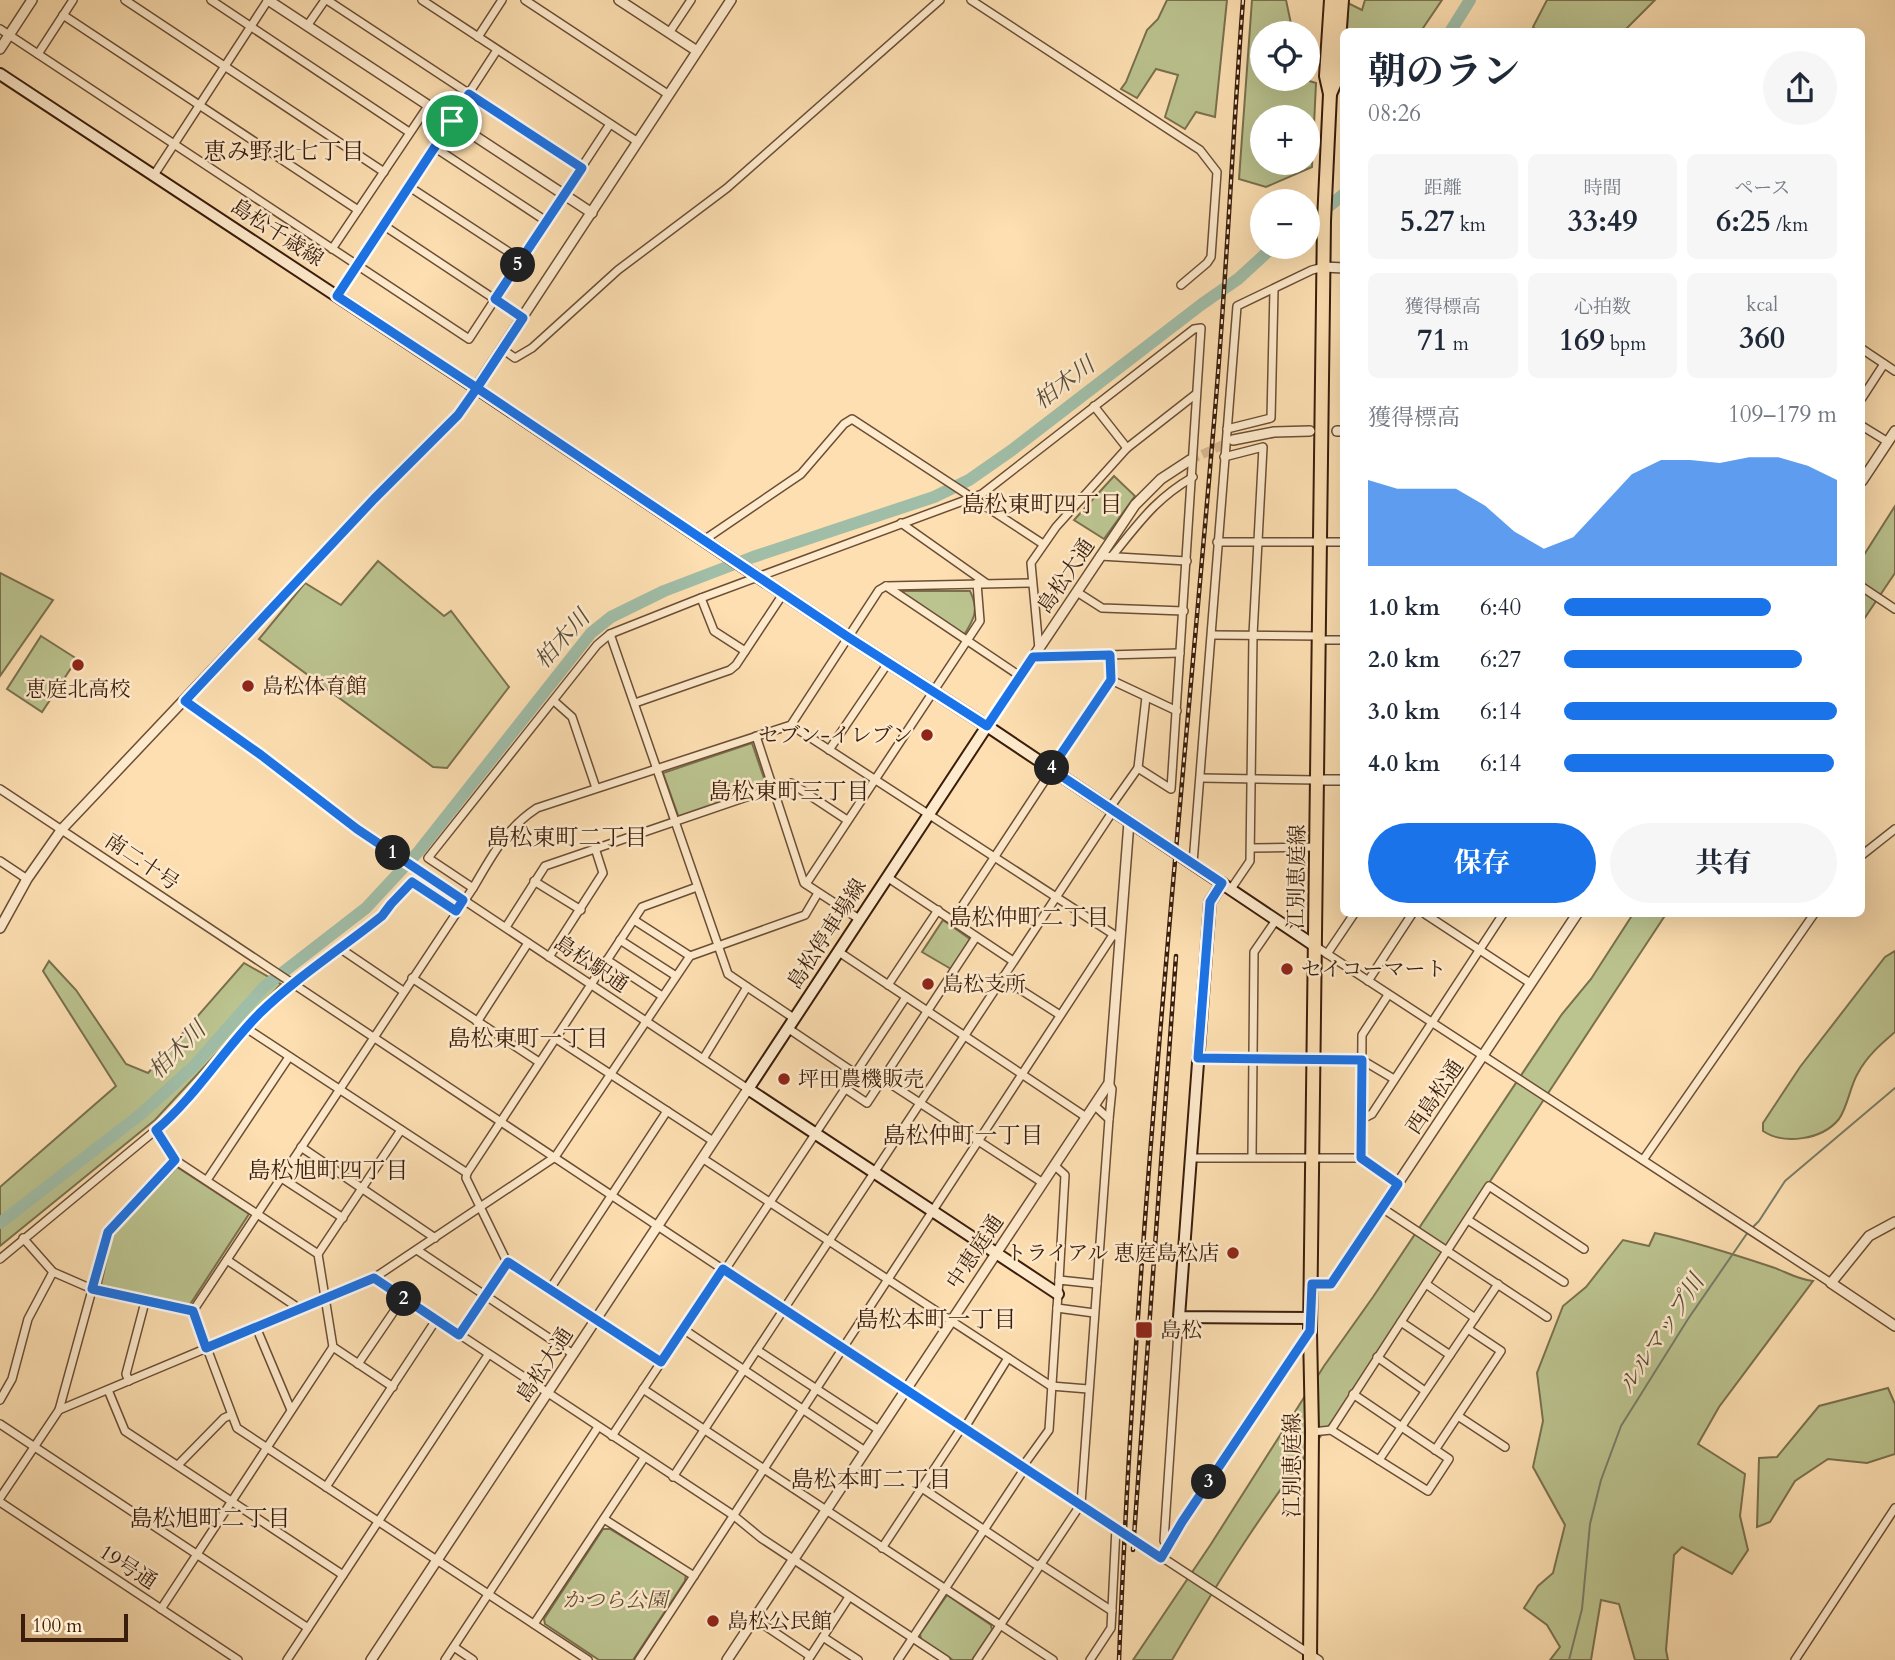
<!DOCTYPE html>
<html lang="ja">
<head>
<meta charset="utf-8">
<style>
  body { margin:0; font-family:Cardo,"Noto Serif JP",serif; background:#f6f6f7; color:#1f2937; height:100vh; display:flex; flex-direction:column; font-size:26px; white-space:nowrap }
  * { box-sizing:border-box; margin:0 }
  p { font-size:23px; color:#747a83 }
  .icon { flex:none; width:38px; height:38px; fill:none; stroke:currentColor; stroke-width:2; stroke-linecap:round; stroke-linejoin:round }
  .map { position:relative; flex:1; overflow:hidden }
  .sheet { position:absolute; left:1340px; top:28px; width:525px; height:889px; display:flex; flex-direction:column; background:#fff; border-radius:10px; box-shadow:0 7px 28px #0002 }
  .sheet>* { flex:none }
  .buttons { position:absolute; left:1250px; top:21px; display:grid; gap:14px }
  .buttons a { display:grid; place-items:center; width:70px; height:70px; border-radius:50%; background:#fff; box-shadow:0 7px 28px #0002; font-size:35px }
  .scale { position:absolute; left:21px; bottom:18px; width:107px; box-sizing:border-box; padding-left:7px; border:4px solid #3a1d0c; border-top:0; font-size:19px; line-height:24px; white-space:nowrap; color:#3a1d0c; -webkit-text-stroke:5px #feeacc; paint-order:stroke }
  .pin { position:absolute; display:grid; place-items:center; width:60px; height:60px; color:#fff; margin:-30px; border:4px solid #fff; border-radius:50%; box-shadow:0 2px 7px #0007 }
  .km { position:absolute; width:35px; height:35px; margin:-18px; border-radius:50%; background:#222; color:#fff; font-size:19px; line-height:35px; text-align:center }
  .round { display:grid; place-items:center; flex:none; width:74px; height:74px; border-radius:37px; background:#f6f6f7 }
  .summary { display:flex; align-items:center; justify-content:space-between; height:119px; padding:0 28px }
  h1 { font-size:38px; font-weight:700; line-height:52px }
  .figures { display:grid; grid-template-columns:repeat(3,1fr); gap:10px; height:119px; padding:7px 28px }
  .figures div { display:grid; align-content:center; border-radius:10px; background:#f6f6f7; text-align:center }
  .figures b { font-size:30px; font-weight:700 }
  .figures small { font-size:19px; font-weight:400 }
  .figures p { font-size:19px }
  .chart { height:196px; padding:14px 28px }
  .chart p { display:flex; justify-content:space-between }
  .chart svg { width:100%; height:126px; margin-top:7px; fill:#1a73e8; opacity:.7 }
  .primary-button { display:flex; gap:14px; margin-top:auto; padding:14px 28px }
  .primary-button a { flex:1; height:80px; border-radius:42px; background:#1a73e8; color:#fff; font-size:28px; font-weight:700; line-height:80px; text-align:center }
  .primary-button a+a { background:#f6f6f7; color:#1f2937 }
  ul { padding:0 28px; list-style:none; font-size:23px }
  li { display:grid; grid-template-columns:112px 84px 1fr; align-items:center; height:52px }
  li i { height:18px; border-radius:9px; background:#1a73e8 }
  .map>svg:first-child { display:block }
</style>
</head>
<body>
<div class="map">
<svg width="1895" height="1660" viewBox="0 0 1895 1660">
  <rect width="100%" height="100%" fill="#fddfb1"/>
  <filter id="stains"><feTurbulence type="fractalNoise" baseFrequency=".00286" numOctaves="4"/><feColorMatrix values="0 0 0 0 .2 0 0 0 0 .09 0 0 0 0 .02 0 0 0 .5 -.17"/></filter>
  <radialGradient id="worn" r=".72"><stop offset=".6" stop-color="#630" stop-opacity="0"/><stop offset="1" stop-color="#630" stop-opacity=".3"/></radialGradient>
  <g fill="#bbc38f" stroke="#7a704e" stroke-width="2" fill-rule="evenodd">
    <polygon points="1167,0 1227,0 1215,117 1196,112 1185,129 1165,117 1178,75 1156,69 1137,98 1121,89 1126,82 1147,30 1158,19"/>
    <path d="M1252,0H1286L1293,33H1262V79H1303L1316,83L1312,167L1266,187L1239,179ZM1262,117H1307V163H1262Z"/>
    <polygon points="1365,0 1442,0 1421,31 1347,31 1348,3 1362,10"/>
    <polygon points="1547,0 1655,0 1624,31 1537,31 1533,27"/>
    <polygon points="1114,476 1135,496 1104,539 1074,520"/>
    <polygon points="1895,506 1895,573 1862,622 1862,558"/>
    <polygon points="378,561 444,616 451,611 509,687 447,768 433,767 259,639 305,583 341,605"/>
    <polygon points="0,573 53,600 0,676"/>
    <path d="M903,591H970C979,609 975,618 964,635L905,596Z"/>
    <polygon points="41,636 77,659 42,712 7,689"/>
    <polygon points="752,743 767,787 679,818 663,773"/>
    <path d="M1633,914H1666L1331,1423C1271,1497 1220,1578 1172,1660H1133L1211,1544L1324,1366L1373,1297L1562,1014L1591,979Z"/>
    <polygon points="943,920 970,939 951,969 922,952"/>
    <path d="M1895,951V1032C1881,1044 1867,1056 1858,1073C1850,1086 1848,1106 1839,1119C1822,1140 1784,1145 1763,1131V1123L1800,1067L1885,957Z"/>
    <polygon points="49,961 76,990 126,1064 148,1073 244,963 281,984 155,1120 0,1246 0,1187 116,1086 43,971"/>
    <polygon points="177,1167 249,1214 189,1306 101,1285 112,1235"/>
    <path d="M1655,1233C1695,1242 1733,1254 1772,1267C1787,1272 1796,1279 1813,1281L1719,1407L1698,1444L1745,1474L1740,1516L1748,1550L1732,1574L1682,1547L1674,1555L1666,1650L1668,1660H1635L1619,1604L1601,1600L1591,1660H1550L1560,1647L1547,1625L1524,1608L1538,1586L1553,1573L1565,1525L1533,1467L1543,1421L1537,1373L1563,1306L1586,1287L1623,1240L1649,1246Z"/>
    <polygon points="1888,1388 1895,1404 1895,1454 1867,1463 1828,1459 1795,1481 1770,1522 1757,1527 1759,1458 1777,1457 1819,1406"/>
    <polygon points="603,1529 610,1529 686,1575 685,1581 633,1660 599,1660 545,1624 544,1619"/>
    <polygon points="947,1595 991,1625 992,1630 972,1660 953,1660 921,1639 920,1634"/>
  </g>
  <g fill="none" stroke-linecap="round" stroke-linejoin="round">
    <g stroke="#777d69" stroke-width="2">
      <polyline points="1752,1228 1759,1221 1785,1181 1895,1088"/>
      <polyline points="1569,1660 1582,1609 1590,1524 1601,1480 1621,1426 1688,1319 1748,1232"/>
    </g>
    <g stroke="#a0bda7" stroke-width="12">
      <polyline points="1450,32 1470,0"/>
      <polyline points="1307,224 1344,194"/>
      <polyline points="0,1223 141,1114 194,1066 264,987 366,908 419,851 591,633 611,617 664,591 753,557 934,497 969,480 1012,450 1202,304 1238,279 1273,247"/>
    </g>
    <polyline stroke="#d6b890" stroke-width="9" stroke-dasharray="9 4.5" stroke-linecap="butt" points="1190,460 1233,440"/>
    <defs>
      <g id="minor">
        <polyline points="125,0 384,172"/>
        <polyline points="211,0 409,132"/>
        <polyline points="327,0 582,168"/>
        <polyline points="422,0 638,142"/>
        <polyline points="525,0 669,95"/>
        <polyline points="971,0 1200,150 1217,172 1211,257 1207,263 1181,285"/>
        <polyline points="63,15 358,210"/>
        <polyline points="307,26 325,0"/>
        <polyline points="0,29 469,339 610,124"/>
        <polyline points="669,33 691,0"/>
        <polyline points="478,37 502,0"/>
        <polyline points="38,54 73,0"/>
        <polyline points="434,147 546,221"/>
        <polyline points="154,175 268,0"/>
        <polyline points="408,186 521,260"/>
        <polyline points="383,225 523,318"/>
        <polyline points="332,249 428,106"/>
        <polyline points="337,296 497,50"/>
        <polyline points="502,349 515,358 532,348 618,270 727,188 940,0"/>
        <polyline points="1862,349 1895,371"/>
        <polyline points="1862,398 1884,364"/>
        <polyline points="1094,406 1127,448"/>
        <polyline points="1862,426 1888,442"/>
        <polyline points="1227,429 1271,418 1274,290"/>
        <polyline points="1224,457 1263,447 1253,635 1250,861 1231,889"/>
        <polyline points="901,523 986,583"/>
        <polyline points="704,540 801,474 844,424 852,419 1043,544"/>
        <polyline points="1217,542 1344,542"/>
        <polyline points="1100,556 1187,561"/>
        <path d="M1112,556C1139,523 1155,499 1193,477"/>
        <polyline points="886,586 1020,676"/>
        <polyline points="1862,587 1895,609"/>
        <polyline points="1077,592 1102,608 1184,611"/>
        <polyline points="701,598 714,631 745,651"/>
        <polyline points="610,634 728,974 795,1019"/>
        <polyline points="1212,635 1320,636"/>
        <polyline points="1320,640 1344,640"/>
        <polyline points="1039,649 1031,563 1056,527 1127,448 1196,394"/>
        <polyline points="1033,657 1180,653"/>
        <polyline points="1111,680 1177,711"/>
        <polyline points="185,701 262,755 357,829 748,1089"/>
        <polyline points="554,701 572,717 596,788"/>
        <polyline points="635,703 730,670 736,665 783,594"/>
        <polyline points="791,725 1116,936"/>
        <polyline points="756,736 804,883 859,919"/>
        <polyline points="829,750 888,663"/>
        <polyline points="1201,778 1317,780"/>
        <polyline points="0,789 784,1310 1319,1660"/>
        <polyline points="1109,809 1138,768 1146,697"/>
        <polyline points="1251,848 1317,847"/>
        <polyline points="1862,855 1895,829"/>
        <polyline points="0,861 27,879"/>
        <polyline points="1193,863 1237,306 1312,270 1324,267"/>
        <polyline points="887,877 1013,961"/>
        <polyline points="534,881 581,910"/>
        <polyline points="806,884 980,621 977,583"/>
        <polyline points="473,888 428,858 597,645 610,634 701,598 982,494 1194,329 1201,328 1171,789 1138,768"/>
        <polyline points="1425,914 1530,983"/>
        <polyline points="634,920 690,956"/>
        <polyline points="953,920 1111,680 1110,655"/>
        <polyline points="506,927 545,866 773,788 791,783 847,820"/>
        <polyline points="620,940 676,976"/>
        <polyline points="1315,946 1831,1283"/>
        <polyline points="341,949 403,991"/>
        <polyline points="839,952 1086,1117"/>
        <polyline points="1327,954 1354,914"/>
        <polyline points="549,957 603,873 595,848"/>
        <polyline points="607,960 662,996"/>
        <polyline points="412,978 539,1062"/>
        <polyline points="1002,978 1060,1015"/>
        <polyline points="1368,981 1412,914"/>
        <polyline points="888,985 938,910"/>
        <polyline points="477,1022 528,943"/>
        <polyline points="246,1028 467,1173 466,1178 506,1260 661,1362"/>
        <polyline points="789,1029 856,1074"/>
        <polyline points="555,1038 713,1141"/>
        <polyline points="1198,1058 1362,1060 1394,1079"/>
        <polyline points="703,1059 747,987"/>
        <polyline points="883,1079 1043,1183"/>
        <polyline points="1109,1083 1112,1089 1109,1119"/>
        <polyline points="846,1089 867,1103 976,937"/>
        <polyline points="1362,1119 1372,1114 1503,914"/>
        <polyline points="156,1130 175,1160 318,1254 333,1347 393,1387"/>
        <polyline points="301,1147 435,1238"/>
        <polyline points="1252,1157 1254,952 1276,920"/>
        <polyline points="702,1158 1051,1386 1088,1389"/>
        <polyline points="1191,1158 1361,1158 1398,1184"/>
        <polyline points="1361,1158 1362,1035 1388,995"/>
        <polyline points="1643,1160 1814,914"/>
        <polyline points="1054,1165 1065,1175 1059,1280"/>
        <polyline points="467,1173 642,907 697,887"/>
        <polyline points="280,1177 343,1218"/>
        <polyline points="207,1180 289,1057"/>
        <polyline points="1382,1208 1547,1317"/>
        <polyline points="1468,1220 1564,1282"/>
        <polyline points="23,1238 53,1272 92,1289 193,1311"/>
        <polyline points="417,1250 573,1354"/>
        <polyline points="318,1254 401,1130"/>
        <polyline points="0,1259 174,1115 246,1028 275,1000 382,916 391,904 413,882 456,911"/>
        <polyline points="227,1260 294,1305 296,1311"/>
        <polyline points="725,1270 906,997"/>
        <polyline points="374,1278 733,1515 761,1538 946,1660"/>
        <polyline points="1426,1284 1475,1318"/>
        <polyline points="550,1289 667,1111"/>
        <path d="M193,1311L473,888C492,856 505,829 537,808L791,725L879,590L886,586L1032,583"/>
        <polyline points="193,1311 237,1428 588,1660"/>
        <polyline points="1094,1313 1057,1308 1059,1280 1097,1284"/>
        <polyline points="1401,1322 1450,1355"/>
        <polyline points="256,1327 291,1410"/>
        <polyline points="683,1329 865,1451"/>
        <polyline points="459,1335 508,1262"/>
        <polyline points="757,1350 879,1430"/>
        <polyline points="1377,1357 1425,1391"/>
        <polyline points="358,1364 403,1298"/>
        <polyline points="129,1381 126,1374 145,1302"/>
        <polyline points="643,1389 1053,1660"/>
        <polyline points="108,1390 125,1431 343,1575"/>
        <polyline points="0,1400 12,1379 28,1319 53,1272"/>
        <polyline points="59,1410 108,1232 175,1160"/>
        <polyline points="1458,1416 1505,1447"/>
        <polyline points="0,1424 308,1628"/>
        <polyline points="964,1429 1008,1358"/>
        <polyline points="1331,1430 1489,1186 1584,1249"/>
        <polyline points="1312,1432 1331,1430 1428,1491 1449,1459 1353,1394"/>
        <polyline points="612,1436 723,1269"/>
        <polyline points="1435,1450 1501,1351 1468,1329"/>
        <polyline points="1379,1460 1498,1284"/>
        <polyline points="178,1465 224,1418 231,1415"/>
        <polyline points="1023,1466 1049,1430 1057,1308"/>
        <polyline points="673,1477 1113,811"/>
        <polyline points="326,1487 436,1320"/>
        <polyline points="922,1488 1038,1566"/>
        <polyline points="0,1498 59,1410 374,1278 555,1157 690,956 805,915 818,893"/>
        <polyline points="0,1502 238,1660"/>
        <polyline points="604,1519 694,1576"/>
        <polyline points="1168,1546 1164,1541 1179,1317"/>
        <polyline points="882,1548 962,1427"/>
        <polyline points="1161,1558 1183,1522 1308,1334"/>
        <polyline points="1040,1564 1112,1611"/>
        <polyline points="161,1609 333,1347"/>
        <polyline points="755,1619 810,1656"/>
        <polyline points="534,1624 644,1458"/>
        <polyline points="823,1637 858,1660"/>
        <polyline points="454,1647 473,1660"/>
        <polyline points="287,1660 488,1355"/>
        <polyline points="445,1660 598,1427"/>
        <polyline points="639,1660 1113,935"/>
        <polyline points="808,1660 849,1597"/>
        <polyline points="898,1660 1025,1468"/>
        <polyline points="977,1660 1081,1504 1109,1119 1094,1105"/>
        <polyline points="1090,1660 1111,1628 1116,1528"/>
        <polyline points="1795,1660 1895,1508"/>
      </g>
      <g id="tertiary">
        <polyline points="268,0 592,213"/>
        <polyline points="619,0 697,51"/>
        <polyline points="0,49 32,0"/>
        <polyline points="1324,267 1344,268"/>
        <polyline points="1337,431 1344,431"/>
        <polyline points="1233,440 1274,432 1310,431"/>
        <polyline points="1862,481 1895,431"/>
        <polyline points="987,726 1135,505 1161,479 1190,460"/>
        <polyline points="1317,780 1344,780"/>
        <polyline points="0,928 27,879 62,829 374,499 458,415 731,0"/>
        <polyline points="1895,1222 1869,1236 1831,1283 1895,1326"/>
        <polyline points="1312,1284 1331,1284 1577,914"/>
        <polyline points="371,1660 748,1089"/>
        <polyline points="727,1660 1109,1083 1129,822"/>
      </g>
      <g id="secondary">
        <polyline points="0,74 476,388 848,637 987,726 1315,946"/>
        <polyline points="987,726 748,1089 1058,1294"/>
        <polyline points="1222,883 1210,902 1179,1317 1311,1318"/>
      </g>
      <g id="primary">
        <polyline points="1330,94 1336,80 1342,0"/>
        <polyline points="1310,1660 1312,1432 1310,1331 1324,221 1330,94 1326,76 1331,0"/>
      </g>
    </defs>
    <use href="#minor" stroke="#6b4e35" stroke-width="10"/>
    <use href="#tertiary" stroke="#6b4e35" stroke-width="12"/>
    <use href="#secondary" stroke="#3a1d0c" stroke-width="14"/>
    <use href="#primary" stroke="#3a1d0c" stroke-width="16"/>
    <use href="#minor" stroke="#feeacc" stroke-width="7"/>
    <use href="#tertiary" stroke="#feeacc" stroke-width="9"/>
    <use href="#secondary" stroke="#feeacc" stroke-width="10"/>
    <use href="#primary" stroke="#fddfb1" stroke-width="12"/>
    <defs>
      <g id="rail">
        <polyline points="1133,1550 1176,956"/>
        <path d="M1119,1660C1135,1250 1178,842 1213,434C1226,290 1232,145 1243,0"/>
      </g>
    </defs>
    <use href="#rail" stroke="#3a1d0c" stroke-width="4.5"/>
    <use href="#rail" stroke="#feeacc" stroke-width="2" stroke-dasharray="5" stroke-linecap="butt"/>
  </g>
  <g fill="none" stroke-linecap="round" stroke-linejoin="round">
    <defs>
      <path id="route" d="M452,121L337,296L477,388L458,415L374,499L185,701L261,755L357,829L463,900L456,911L412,882L391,904L382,916C342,948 297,977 260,1013C223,1050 196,1096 156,1130L175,1160L108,1232L92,1289L193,1311L206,1348L374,1278L459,1335L508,1262L661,1362L723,1269L1161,1558L1182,1522L1310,1331L1312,1284H1331L1398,1184L1361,1158L1362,1060L1198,1058L1210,902L1222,883L1051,769L1111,680L1110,655L1033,657L987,726L848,637L477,388L523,318L495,299L582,168L469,94L452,121"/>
    </defs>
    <use href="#route" stroke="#fff" stroke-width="14"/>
    <use href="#route" stroke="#1a73e8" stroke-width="9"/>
  </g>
  <g fill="#8f2418" stroke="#feeacc" stroke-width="2.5">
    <circle cx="78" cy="665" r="7"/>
    <circle cx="248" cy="686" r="7"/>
    <circle cx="927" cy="735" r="7"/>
    <circle cx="1287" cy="969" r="7"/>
    <circle cx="928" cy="984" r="7"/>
    <circle cx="784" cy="1079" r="7"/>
    <circle cx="1233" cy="1253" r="7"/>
    <rect x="1135" y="1321" width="18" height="18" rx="3.5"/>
    <circle cx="713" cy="1621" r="7"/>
  </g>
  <g text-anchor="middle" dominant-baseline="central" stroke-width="5" stroke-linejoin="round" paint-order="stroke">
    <g font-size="21" fill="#3a1d0c" stroke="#feeacc">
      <text transform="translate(277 233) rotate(33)">島松千歳線</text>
      <text transform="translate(1066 576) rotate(-56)">島松大通</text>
      <text transform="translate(142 862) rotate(34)">南二十号</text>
      <text transform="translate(1297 877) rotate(-89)">江別恵庭線</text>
      <text transform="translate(827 934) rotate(-57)">島松停車場線</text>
      <text transform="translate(591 964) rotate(34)">島松駅通</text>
      <text transform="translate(1435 1097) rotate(-56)">西島松通</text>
      <text transform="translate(975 1252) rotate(-56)">中恵庭通</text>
      <text transform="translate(545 1365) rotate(-57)">島松大通</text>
      <text transform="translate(1292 1465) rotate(-90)">江別恵庭線</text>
      <text transform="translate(128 1567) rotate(33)">19号通</text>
    </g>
    <g font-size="21" fill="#3a1d0c" stroke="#feeacc" text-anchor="start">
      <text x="262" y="686">島松体育館</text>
      <text x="78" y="689" text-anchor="middle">恵庭北高校</text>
      <text x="913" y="735" text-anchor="end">セブン-イレブン</text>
      <text x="1301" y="969">セイコーマート</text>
      <text x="942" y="984">島松支所</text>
      <text x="798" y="1079">坪田農機販売</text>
      <text x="1219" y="1253" text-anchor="end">トライアル 恵庭島松店</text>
      <text x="1160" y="1330">島松</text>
      <text x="727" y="1621">島松公民館</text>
    </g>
    <g font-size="21" font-style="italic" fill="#614f33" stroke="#feeacc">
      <text x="615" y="1600">かつら公園</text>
    </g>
    <g font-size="23" fill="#3a1d0c" stroke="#feeacc">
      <text x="284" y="151">恵み野北七丁目</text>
      <text x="1042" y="504">島松東町四丁目</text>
      <text x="789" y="791">島松東町三丁目</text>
      <text x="567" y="837">島松東町二丁目</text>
      <text x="1029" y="917">島松仲町二丁目</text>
      <text x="528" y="1038">島松東町一丁目</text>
      <text x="963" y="1135">島松仲町一丁目</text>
      <text x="328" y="1170">島松旭町四丁目</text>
      <text x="936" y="1319">島松本町一丁目</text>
      <text x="871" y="1479">島松本町二丁目</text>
      <text x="210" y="1518">島松旭町二丁目</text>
    </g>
    <g font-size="23" font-style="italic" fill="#594d3a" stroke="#feeacc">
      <text transform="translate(1064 383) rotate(-37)">柏木川</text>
      <text transform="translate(562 639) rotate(-48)">柏木川</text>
      <text transform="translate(177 1050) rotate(-45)">柏木川</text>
      <text transform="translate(1661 1334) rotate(-57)">ルルマップ川</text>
    </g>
  </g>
  <rect width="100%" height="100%" filter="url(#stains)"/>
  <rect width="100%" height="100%" fill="url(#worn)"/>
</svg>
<div class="buttons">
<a><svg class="icon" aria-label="locate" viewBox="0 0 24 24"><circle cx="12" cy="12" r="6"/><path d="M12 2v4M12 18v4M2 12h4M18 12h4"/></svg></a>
<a>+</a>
<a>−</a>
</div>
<div class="scale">100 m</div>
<div class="pin" style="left:452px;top:121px;background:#1e9e55"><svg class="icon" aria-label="arrive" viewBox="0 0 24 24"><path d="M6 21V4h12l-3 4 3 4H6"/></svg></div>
<b class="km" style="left:393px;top:853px">1</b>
<b class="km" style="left:404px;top:1299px">2</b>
<b class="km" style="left:1209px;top:1482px">3</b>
<b class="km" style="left:1052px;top:768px">4</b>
<b class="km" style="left:518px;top:265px">5</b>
<section class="sheet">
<div class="summary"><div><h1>朝のラン</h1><p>08:26</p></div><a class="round"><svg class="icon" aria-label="share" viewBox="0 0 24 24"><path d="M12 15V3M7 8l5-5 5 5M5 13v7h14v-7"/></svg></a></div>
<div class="figures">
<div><p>距離</p><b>5.27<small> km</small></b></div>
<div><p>時間</p><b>33:49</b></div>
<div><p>ペース</p><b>6:25<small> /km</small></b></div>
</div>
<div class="figures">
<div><p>獲得標高</p><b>71<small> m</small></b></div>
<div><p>心拍数</p><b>169<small> bpm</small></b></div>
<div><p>kcal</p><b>360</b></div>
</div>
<div class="chart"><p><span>獲得標高</span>109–179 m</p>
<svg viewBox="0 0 160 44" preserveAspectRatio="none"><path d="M0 44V14L10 17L20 17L30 17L40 23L50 32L60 38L70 34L80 23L90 12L100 7L110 7L120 8L130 6L140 6L150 9L160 14V44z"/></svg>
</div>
<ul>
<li><b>1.0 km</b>6:40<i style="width:76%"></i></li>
<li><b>2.0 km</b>6:27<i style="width:87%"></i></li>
<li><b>3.0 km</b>6:14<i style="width:100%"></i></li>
<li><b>4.0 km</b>6:14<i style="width:99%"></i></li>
</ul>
<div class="primary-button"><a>保存</a><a>共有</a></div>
</section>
</div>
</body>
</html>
